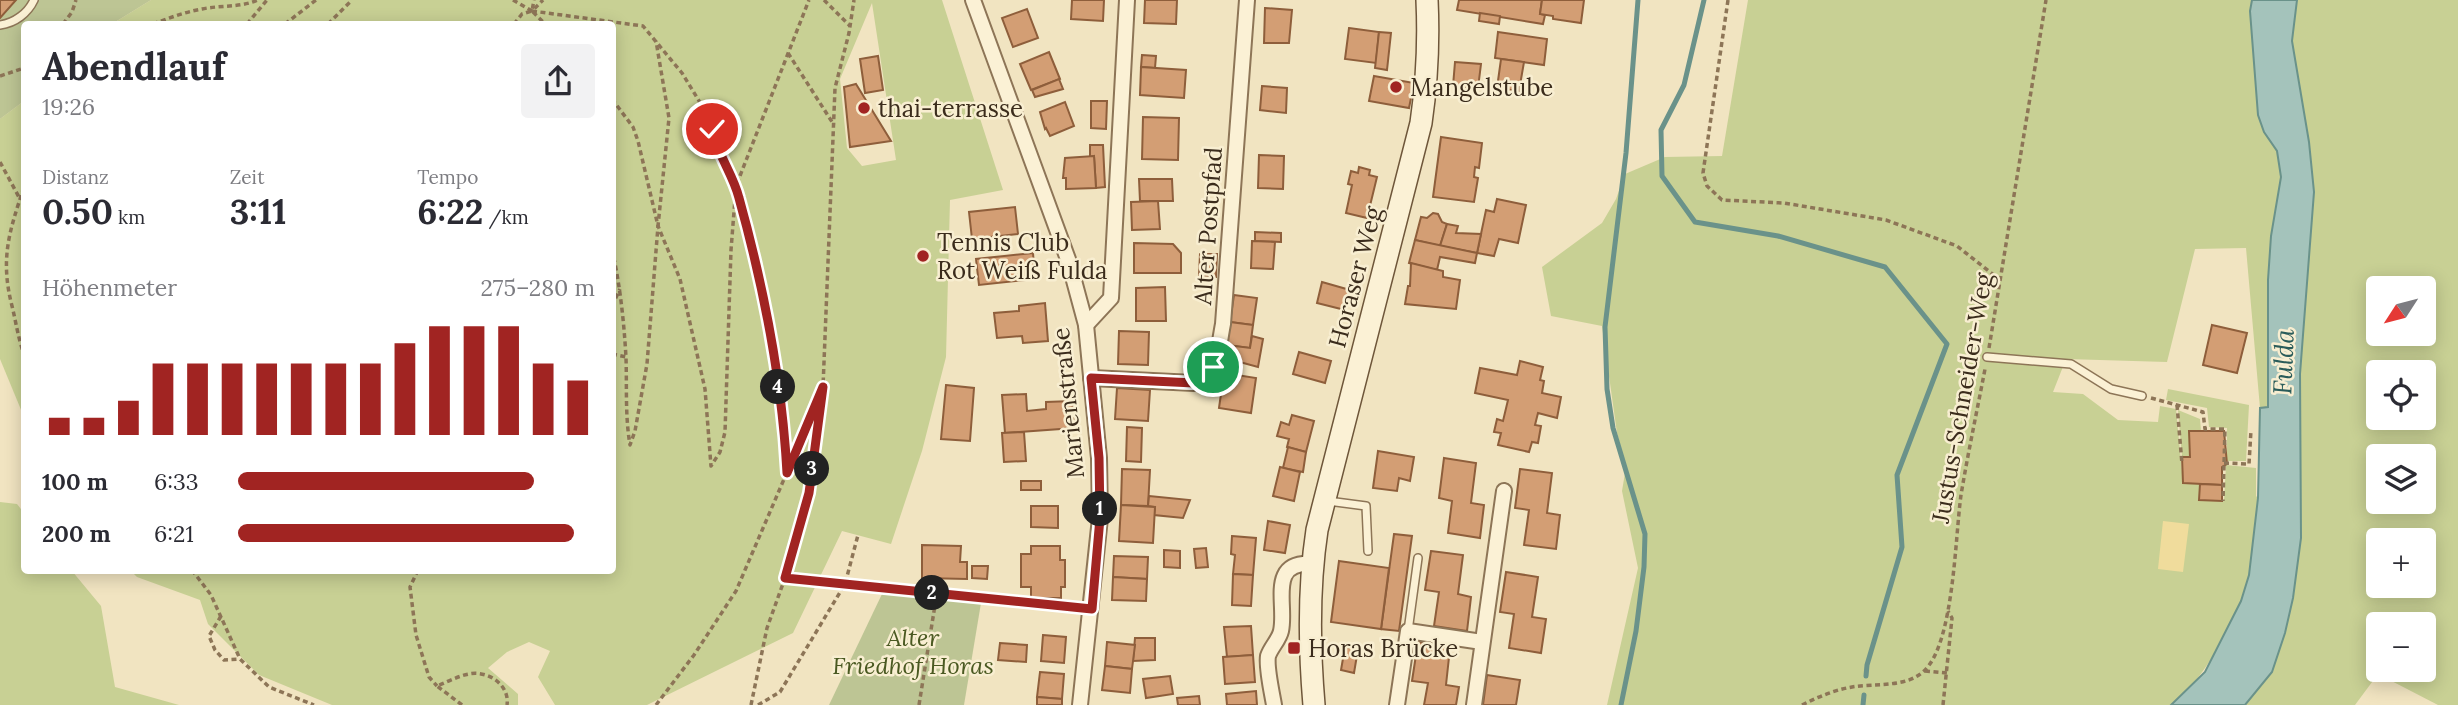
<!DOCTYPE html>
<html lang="de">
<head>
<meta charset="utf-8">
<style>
  body { margin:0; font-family:Lora,serif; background:#f2f2f3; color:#2b2b33; height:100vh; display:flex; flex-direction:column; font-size:26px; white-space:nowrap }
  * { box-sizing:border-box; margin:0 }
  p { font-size:23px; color:#7c7c81 }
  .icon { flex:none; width:38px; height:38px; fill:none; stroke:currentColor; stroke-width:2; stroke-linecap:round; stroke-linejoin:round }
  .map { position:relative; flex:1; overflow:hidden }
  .side { position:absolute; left:21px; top:21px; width:595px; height:553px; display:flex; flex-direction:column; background:#fff; border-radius:7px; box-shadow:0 4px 18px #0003 }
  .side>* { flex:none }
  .needle { width:46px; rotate:234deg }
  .fabs { position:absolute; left:2366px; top:276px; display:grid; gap:14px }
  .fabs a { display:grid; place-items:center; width:70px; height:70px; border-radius:7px; background:#fff; box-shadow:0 4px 18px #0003; font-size:35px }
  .pin { position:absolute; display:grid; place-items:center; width:60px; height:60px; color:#fff; margin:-30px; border:4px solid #fff; border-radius:50%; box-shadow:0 2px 7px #0007 }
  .km { position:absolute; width:35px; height:35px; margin:-18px; border-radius:50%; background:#222; color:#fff; font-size:19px; line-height:35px; text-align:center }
  .round { display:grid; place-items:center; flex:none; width:74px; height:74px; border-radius:7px; background:#f2f2f3 }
  .overview { display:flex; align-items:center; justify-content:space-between; height:119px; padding:0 21px }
  h1 { font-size:38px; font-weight:800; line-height:52px }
  .stats { display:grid; grid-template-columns:repeat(3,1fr); gap:10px; height:119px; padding:7px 21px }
  .stats div { display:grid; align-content:center }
  .stats b { font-size:35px; font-weight:800 }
  .stats small { font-size:19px; font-weight:400 }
  .stats p { font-size:19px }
  .chart { height:196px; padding:14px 21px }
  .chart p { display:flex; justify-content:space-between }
  .chart svg { width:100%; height:126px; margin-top:7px; stroke:#a12422; stroke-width:6 }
  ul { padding:0 21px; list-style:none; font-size:23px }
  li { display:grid; grid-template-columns:112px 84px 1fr; align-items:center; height:52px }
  li i { height:18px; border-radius:9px; background:#a12422 }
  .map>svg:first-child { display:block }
</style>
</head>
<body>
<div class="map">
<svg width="2458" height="705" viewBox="0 0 2458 705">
  <rect width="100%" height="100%" fill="#f1e4c1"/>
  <g fill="#c8d094" fill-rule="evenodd">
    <path d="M151,0H942L1003,190L950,200L946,357L922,451L891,544L842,531L793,633L647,705H555L538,677L550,651L529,642L507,652L488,668L518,694V705H332L259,675L208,624L200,600L137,577L131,571L612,570V24H112ZM872,3L896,160L862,166L847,148L840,79Z"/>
    <path d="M1748,0H2252L2250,11L2258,115L2264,132L2277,151L2281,177L2271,236L2268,280V408H2260L2246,248L2195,249L2167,362L2066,359L2053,392L2083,394L2118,420L2158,422L2160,406L2176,409L2183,483L2200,484L2199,500L2224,501L2226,465L2256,468V496L2258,498C2255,523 2254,549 2250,573C2243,611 2203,683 2171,705H1607L1638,568L1622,491L1626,467L1617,433L1602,326L1551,316L1542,267L1602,223L1616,199L1625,174L1665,157L1722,156Z"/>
    <path d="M2297,0H2458V705H2438L2378,674L2355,705H2245L2272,672L2285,633L2293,598L2301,538L2300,374L2314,192L2309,142L2292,41ZM2378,289H2424V334H2378ZM2378,373H2424V418H2378ZM2378,457H2424V502H2378ZM2378,541H2424V586H2378ZM2378,625H2424V670H2378Z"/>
    <polygon points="24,101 24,417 0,359 0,119"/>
    <polygon points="2168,389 2249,405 2246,461 2227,461 2227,428 2209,427 2207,408 2166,400"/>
    <polygon points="2178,410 2200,419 2201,431 2190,431 2190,457 2182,457"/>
    <polygon points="0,502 17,504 24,513 24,570 72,571 101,606 115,687 179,705 0,705"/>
  </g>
  <polygon fill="#f0dc9c" points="2163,521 2189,524 2183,572 2158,569"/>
  <g fill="#bdc594">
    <polygon points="0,0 151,0 112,24 24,24 24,101 0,119"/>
    <polygon points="882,594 981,603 964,705 829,705"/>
  </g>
  <polygon fill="#a4c3bb" stroke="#6a928a" stroke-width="2" points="2252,0 2297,0 2292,41 2309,142 2314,192 2300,374 2301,538 2293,598 2285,633 2272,672 2245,705 2171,705 2205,672 2241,601 2249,575 2258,498 2260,408 2268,407 2268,280 2271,236 2281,177 2277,151 2264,132 2258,115 2250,11"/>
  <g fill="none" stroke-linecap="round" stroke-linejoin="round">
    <g stroke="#6a928a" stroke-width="5">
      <polyline points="1704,0 1684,85 1661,130 1662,176 1695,222 1778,236 1885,267 1947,344 1897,475 1902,547 1867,665 1866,676"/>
      <polyline points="1621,705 1636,631 1644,567 1645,534 1613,428 1607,389 1605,327 1626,153 1638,0"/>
      <polyline points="1863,705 1864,695"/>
    </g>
  </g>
  <g fill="#d39e74" stroke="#8e5e3b" stroke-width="2">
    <polygon points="0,0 16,0 0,18"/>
    <polygon points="1072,0 1104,0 1103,21 1071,19"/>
    <polygon points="1145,0 1177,0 1176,24 1144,23"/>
    <polygon points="1459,0 1542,0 1540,14 1545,15 1543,24 1457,10"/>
    <polygon points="1542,0 1584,0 1581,23 1553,19 1553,16 1540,14"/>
    <polygon points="1265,8 1292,10 1289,43 1264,43"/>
    <polygon points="1027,9 1038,38 1013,47 1002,18"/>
    <polygon points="1480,13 1500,16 1499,24 1479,21"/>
    <polygon points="1349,28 1379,32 1376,63 1345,59"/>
    <polygon points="1379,32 1391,33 1387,70 1375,68"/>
    <polygon points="1498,32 1547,39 1544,65 1495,58"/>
    <polygon points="1049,52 1060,79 1031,90 1020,64"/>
    <polygon points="1142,55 1156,56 1155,68 1141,67"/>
    <polygon points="878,56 883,90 865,93 860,59"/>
    <polygon points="1501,59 1524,62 1519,91 1497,88"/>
    <polygon points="1455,62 1481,64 1478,88 1453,86"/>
    <polygon points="1141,67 1186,70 1184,98 1140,95"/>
    <polygon points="1374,76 1414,83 1409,108 1369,101"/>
    <polygon points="1059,79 1063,89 1035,97 1032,90"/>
    <polygon points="856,84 891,141 850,147 844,87"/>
    <polygon points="1262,86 1287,88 1286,113 1260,110"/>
    <polygon points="1091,101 1107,101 1106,129 1091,128"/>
    <polygon points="1065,102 1074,126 1050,136 1046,128 1045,129 1040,112"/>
    <polygon points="1143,117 1179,118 1178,160 1142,159"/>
    <polygon points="1441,137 1482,143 1479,168 1475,167 1474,177 1478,178 1474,202 1433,197"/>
    <polygon points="1090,145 1103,145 1105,187 1096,188 1094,156 1090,157"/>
    <polygon points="1259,155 1284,156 1283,189 1258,188"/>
    <polygon points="1094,156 1096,188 1066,189 1066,178 1063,178 1065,158"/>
    <polygon points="1359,167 1370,170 1369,175 1377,177 1367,218 1346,213 1352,185 1348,184 1351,171 1358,173"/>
    <polygon points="1139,179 1172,179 1173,201 1140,201"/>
    <polygon points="1497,199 1526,205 1518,243 1499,239 1494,256 1477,253 1486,210 1494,212"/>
    <polygon points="1158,201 1160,229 1132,230 1131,202"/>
    <polygon points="1015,207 1018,234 972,239 969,212"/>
    <polygon points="1433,213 1438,214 1442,222 1447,224 1440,246 1415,240 1421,217 1427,218"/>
    <polygon points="1447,224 1458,226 1456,233 1481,234 1477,253 1440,246"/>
    <polygon points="1255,232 1281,233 1281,242 1255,241"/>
    <polygon points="1415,240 1477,253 1475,263 1440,257 1437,270 1409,263"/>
    <polygon points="1252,241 1275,242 1273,269 1251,268"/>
    <polygon points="1134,243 1173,244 1181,253 1181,273 1134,273"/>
    <polygon points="1033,253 1035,279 979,285 976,259"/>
    <polygon points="1200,254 1217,254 1216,277 1199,276"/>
    <polygon points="1411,263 1443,271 1443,277 1460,280 1456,309 1405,304 1408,286 1410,286"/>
    <polygon points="1322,282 1350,290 1345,310 1317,303"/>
    <polygon points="1165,287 1166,321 1136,321 1136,288"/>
    <polygon points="1234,295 1257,298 1253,325 1230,322"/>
    <polygon points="1045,303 1048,341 1023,343 1022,336 997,338 994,313 1019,311 1019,306"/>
    <polygon points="1230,322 1253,325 1250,348 1227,345"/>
    <polygon points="2212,325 2247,333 2237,373 2203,365"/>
    <polygon points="1119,331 1149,332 1148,365 1118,364"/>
    <polygon points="1252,336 1263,339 1258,367 1225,358 1227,345 1250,348"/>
    <polygon points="1299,352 1331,361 1325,383 1293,374"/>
    <polygon points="1520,361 1543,367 1540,380 1544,381 1542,393 1561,397 1557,418 1538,413 1535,425 1541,426 1538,443 1532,442 1529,452 1498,445 1501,433 1494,432 1497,419 1503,421 1508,400 1475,393 1480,368 1517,375"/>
    <polygon points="1224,373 1256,378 1251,413 1219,408"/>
    <polygon points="946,385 974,388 970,441 941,439"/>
    <polygon points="1117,388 1150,390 1148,421 1115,419"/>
    <polygon points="1026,394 1027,411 1046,409 1046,402 1072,401 1074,428 1005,433 1002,395"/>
    <polygon points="1292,415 1314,421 1306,452 1287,447 1289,439 1277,436 1281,422 1289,425"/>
    <polygon points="1127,427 1142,428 1141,462 1126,461"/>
    <polygon points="2189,431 2224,431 2227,464 2222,467 2222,485 2183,483 2182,457 2190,457"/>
    <polygon points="1024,432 1026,461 1004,462 1002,433"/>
    <polygon points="1288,447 1306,452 1303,472 1283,468"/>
    <polygon points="1378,451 1414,457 1410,481 1399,478 1397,491 1373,488"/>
    <polygon points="1444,458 1476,463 1471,503 1484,505 1480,538 1448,533 1452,501 1439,498"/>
    <polygon points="1280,467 1300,472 1294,501 1273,496"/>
    <polygon points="1122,469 1150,470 1148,506 1121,505"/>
    <polygon points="1520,469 1552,473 1547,513 1560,515 1556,549 1524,545 1529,510 1515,508"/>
    <rect x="1021" y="481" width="20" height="9"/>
    <polygon points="2200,484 2222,485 2222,501 2199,500"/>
    <polygon points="1149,496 1190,500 1183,518 1154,515 1155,507 1148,506"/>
    <polygon points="1121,505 1155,507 1153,543 1119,541"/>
    <polygon points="1031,506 1058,506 1058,528 1031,527"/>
    <polygon points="1268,521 1290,525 1285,553 1264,550"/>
    <polygon points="1394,534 1412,536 1399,631 1381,629"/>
    <polygon points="1232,536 1256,538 1253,575 1233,574 1235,555 1231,554"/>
    <polygon points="922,545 961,546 960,562 967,562 967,579 922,578"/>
    <polygon points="1031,546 1060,546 1060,560 1065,560 1065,587 1061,587 1061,598 1031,598 1031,587 1021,587 1021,554 1031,554"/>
    <polygon points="1206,548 1208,567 1196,568 1194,549"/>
    <polygon points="1164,550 1180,551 1180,568 1164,567"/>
    <polygon points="1431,551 1463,555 1458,594 1471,597 1467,631 1434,626 1439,592 1425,590"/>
    <polygon points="1114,556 1148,557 1147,579 1113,577"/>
    <polygon points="1339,561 1389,568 1381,629 1331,622"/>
    <polygon points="972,566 988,566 987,579 972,578"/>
    <polygon points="1506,572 1538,577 1532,617 1546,619 1541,653 1509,648 1514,614 1500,612"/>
    <polygon points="1233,574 1253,575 1251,606 1232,605"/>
    <polygon points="1113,577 1147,579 1146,601 1112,600"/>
    <polygon points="1251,626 1253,655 1227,657 1224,627"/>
    <polygon points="1043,635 1066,637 1064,663 1041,661"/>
    <polygon points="1135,638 1155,638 1155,660 1133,661"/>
    <polygon points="1107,642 1135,645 1132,669 1105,666"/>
    <polygon points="1418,642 1450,648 1446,685 1459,687 1456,705 1424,705 1428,683 1412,681"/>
    <polygon points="1000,643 1027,645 1026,662 998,660"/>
    <polygon points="1345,647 1358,649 1354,673 1341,670"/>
    <polygon points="1253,655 1255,682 1225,684 1223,657"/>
    <polygon points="1105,666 1132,669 1130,693 1102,690"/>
    <polygon points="1040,672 1064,674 1062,699 1037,697"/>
    <polygon points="1487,675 1520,680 1516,705 1483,705"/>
    <polygon points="1170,676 1173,694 1146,698 1143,679"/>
    <polygon points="1256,691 1257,705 1227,705 1226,694"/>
    <polygon points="1199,696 1200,705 1178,705 1177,698"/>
    <polygon points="1037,697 1062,699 1062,705 1037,705"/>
  </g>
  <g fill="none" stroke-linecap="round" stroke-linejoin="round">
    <defs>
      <g id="service">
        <path d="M0,25C15,23 28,13 34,0"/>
        <polyline points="1987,357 2071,364 2111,389 2142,396"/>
        <polyline points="1328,501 1366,506 1368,551"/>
        <polyline points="936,594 1091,609"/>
        <polyline points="1408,631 1418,558"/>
      </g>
      <g id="minor">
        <polyline points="973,0 1069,262 1086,325 1099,458 1100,518 1080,705"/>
        <polyline points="1086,325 1111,298 1127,0"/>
        <path d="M1091,378L1194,383C1219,373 1218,349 1223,324L1247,0"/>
        <path d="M1274,705C1272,693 1266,667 1268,656C1271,647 1279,640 1281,631C1287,605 1267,561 1312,564"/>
        <polyline points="1397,705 1408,631 1482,642"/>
        <polyline points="1474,705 1504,491"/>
      </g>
      <path id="secondary" d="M1314,705C1309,646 1308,589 1317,530L1421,123C1427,82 1429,42 1427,0"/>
    </defs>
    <use href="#service" stroke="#8d7557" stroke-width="10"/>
    <use href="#minor" stroke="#8d7557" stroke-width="18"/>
    <use href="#secondary" stroke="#6e563a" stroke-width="24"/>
    <g stroke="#8d7557" stroke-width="3.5" stroke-dasharray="5 3.5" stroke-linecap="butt">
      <polyline points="513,0 532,11 543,0"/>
      <polyline points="824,0 850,26"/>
      <polyline points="1728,0 1703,173 1707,186 1722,200 1784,203 1886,220 1957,246 2000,280"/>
      <polyline points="532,11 643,26 682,73 704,109 715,146 736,186 757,265 773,346 785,437 787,473"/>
      <polyline points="533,12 545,24"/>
      <polyline points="63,24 72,12 76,0"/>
      <path d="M153,24C169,18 185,12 202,9C221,5 239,8 258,0"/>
      <polyline points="247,24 267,0"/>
      <polyline points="285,24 316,0"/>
      <polyline points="328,24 352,0"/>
      <polyline points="514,24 522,14 532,11 534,0"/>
      <polyline points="788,53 834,125"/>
      <polyline points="0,76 24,68"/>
      <polyline points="612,99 633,127 638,141 658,226 669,118 656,41"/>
      <polyline points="0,162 20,199"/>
      <path d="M24,187C9,232 0,259 12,306C16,322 18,338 24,354"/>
      <path d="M612,249C620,285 624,321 626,358C627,387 625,416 630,445L635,431L647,364L658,226L680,279L705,389L711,466L720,452L725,432L731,250L736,186L809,0"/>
      <polyline points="612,306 620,289"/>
      <polyline points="1989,348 2046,0"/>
      <polyline points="612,354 626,357"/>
      <polyline points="2151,398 2203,412 2205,429 2225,429 2223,501"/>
      <polyline points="2177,405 2182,464"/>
      <polyline points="2224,463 2249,464 2251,430"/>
      <polyline points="192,570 211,595 240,659 269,687 314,705"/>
      <polyline points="418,570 410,587 416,635 429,677 437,686"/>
      <polyline points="785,578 926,593"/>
      <polyline points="221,616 209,636 215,650 224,660 240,659"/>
      <polyline points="1925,671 1947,673"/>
      <path d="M462,705L437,686C447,682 458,676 469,674C488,670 510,685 507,705"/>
      <polyline points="656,705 694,655 736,591 821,393"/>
      <polyline points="751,705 767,628 785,578 809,493 823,387 835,88 849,33 854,0"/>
      <polyline points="758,705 780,692 845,584 858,535"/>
      <polyline points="919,705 935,605"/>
      <path d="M1802,705C1818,697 1834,690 1852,687C1875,683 1906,688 1924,671C1954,643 1955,538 1961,495C1968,453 1977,411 1985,369"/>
      <polyline points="1943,705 1952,618 1948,611"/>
    </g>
    <use href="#service" stroke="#fbf1d5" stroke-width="7"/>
    <use href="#minor" stroke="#fbf1d5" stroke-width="14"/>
    <use href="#secondary" stroke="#fbf1d5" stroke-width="21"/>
  </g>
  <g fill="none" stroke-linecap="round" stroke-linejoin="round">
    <defs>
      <path id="route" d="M712,129C717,154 733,174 739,198C764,288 782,380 787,473L823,387L809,493L785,578L1092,609L1100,518L1099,458L1091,378L1194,383L1208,378L1213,367"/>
    </defs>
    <use href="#route" stroke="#fff" stroke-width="14"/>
    <use href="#route" stroke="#a12422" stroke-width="9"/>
  </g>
  <g fill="#a12422" stroke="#f8eed1" stroke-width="2.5">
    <circle cx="1396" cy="87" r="7"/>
    <circle cx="864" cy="108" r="7"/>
    <circle cx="923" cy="256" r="7"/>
    <rect x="1287" y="641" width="14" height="14" rx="3.5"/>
  </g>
  <g text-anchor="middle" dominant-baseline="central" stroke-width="5" stroke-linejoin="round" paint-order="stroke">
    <g font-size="24" fill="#3b2c1c" stroke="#f8eed1" text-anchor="start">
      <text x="1410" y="87">Mangelstube</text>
      <text x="878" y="108">thai-terrasse</text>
      <text x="937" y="242">Tennis Club<tspan x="937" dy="28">Rot Weiß Fulda</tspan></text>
      <text x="1308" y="648">Horas Brücke</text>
    </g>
    <g font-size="24" fill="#3b2c1c" stroke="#f8eed1">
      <text transform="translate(1208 226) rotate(-86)">Alter Postpfad</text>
      <text transform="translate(1355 277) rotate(-75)">Horaser Weg</text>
      <text transform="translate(1962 398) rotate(-80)">Justus-Schneider-Weg</text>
      <text transform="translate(1068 403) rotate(-96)">Marienstraße</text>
    </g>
    <g font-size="24" font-style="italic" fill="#4a5921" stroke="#f8eed1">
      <text x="913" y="637">Alter<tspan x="913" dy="28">Friedhof Horas</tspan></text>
    </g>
    <g font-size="26" font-style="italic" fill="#2a5c5a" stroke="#f8eed1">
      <text transform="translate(2283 362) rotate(-88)">Fulda</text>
    </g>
  </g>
</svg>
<div class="fabs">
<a><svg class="needle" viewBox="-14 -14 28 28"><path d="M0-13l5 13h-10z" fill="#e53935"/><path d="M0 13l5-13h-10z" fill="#7c7c81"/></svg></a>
<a><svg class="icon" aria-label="locate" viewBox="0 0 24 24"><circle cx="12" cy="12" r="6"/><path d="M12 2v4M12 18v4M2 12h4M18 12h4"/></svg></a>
<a><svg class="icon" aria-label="layers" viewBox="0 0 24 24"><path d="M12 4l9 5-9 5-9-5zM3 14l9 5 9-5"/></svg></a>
<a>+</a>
<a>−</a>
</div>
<div class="pin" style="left:1213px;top:367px;background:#1e9e55"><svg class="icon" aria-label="arrive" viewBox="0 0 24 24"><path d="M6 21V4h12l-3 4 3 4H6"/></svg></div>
<div class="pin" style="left:712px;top:129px;background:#d93025"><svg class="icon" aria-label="check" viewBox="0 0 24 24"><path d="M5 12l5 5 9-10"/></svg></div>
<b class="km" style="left:1100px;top:509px">1</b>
<b class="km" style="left:932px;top:593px">2</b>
<b class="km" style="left:812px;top:469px">3</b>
<b class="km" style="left:778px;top:387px">4</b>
<section class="side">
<div class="overview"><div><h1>Abendlauf</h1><p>19:26</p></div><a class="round"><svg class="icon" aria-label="share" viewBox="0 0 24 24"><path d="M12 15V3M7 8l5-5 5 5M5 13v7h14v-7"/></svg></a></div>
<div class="stats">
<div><p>Distanz</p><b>0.50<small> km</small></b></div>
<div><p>Zeit</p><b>3:11</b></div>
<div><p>Tempo</p><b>6:22<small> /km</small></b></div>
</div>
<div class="chart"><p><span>Höhenmeter</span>275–280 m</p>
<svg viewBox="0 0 160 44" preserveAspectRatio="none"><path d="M5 44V38M15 44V38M25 44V32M35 44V19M45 44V19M55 44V19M65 44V19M75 44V19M85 44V19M95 44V19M105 44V12M115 44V6M125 44V6M135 44V6M145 44V19M155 44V25"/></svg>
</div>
<ul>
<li><b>100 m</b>6:33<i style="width:83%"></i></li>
<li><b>200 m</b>6:21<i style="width:94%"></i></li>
</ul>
</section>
</div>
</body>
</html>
